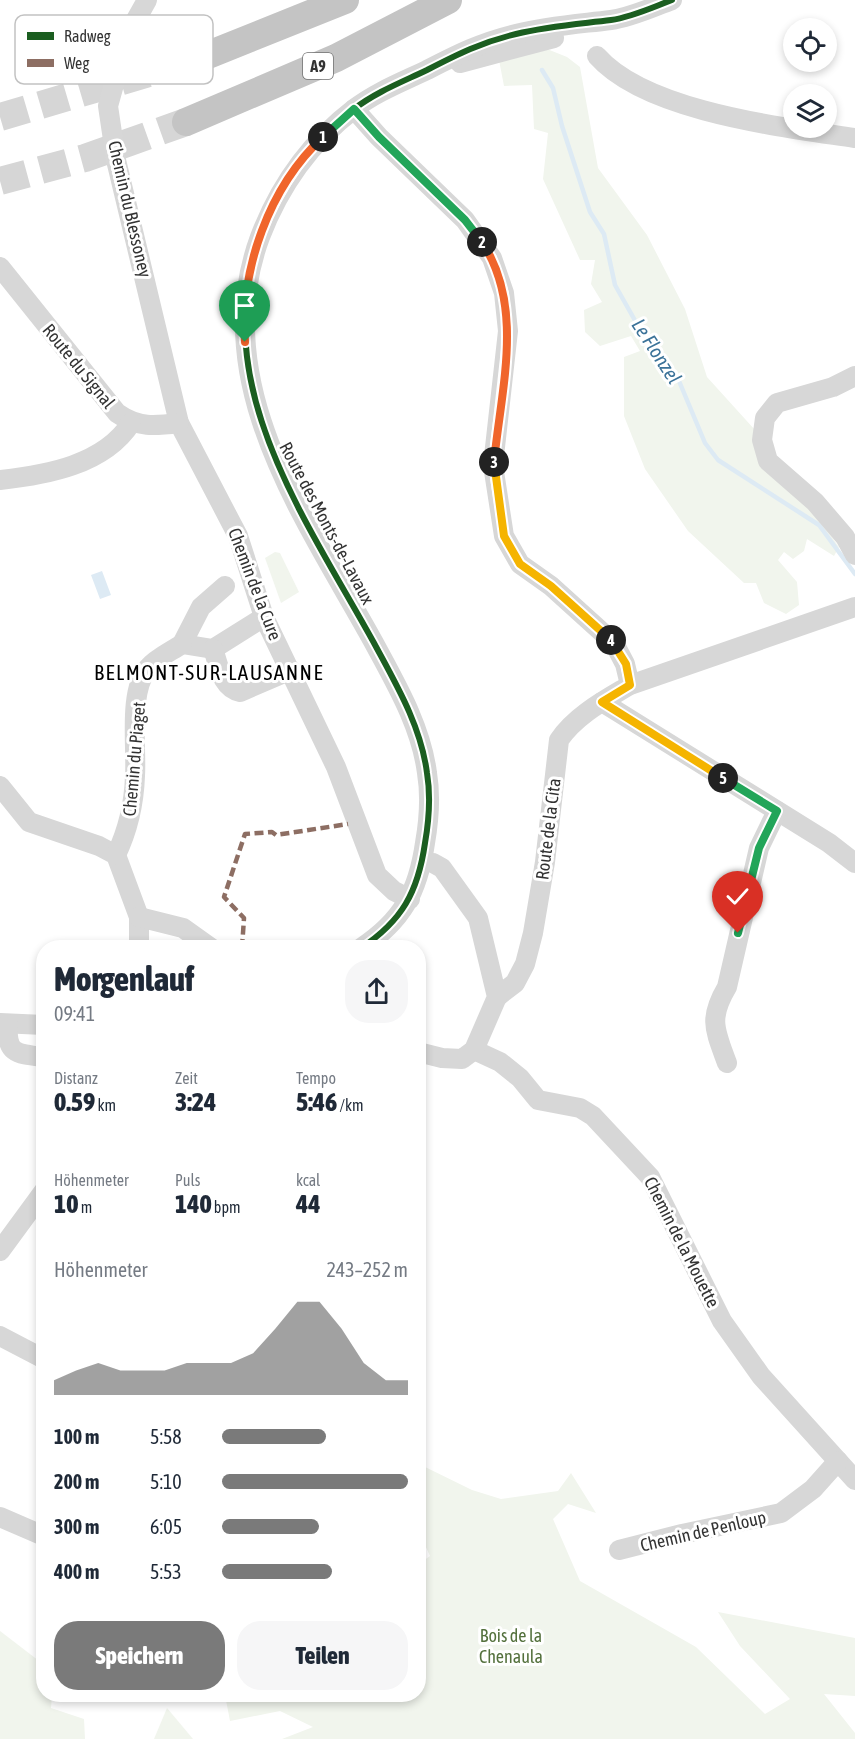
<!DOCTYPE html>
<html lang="de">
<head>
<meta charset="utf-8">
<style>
  body { margin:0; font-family:"Asap Condensed",sans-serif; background:#f6f6f7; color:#1f2937; height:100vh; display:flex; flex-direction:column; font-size:22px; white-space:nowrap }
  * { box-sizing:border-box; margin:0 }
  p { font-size:20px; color:#747a83 }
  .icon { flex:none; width:33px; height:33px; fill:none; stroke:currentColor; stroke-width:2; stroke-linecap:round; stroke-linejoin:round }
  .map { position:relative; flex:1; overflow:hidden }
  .side { position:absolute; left:36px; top:940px; width:390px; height:762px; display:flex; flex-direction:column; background:#fff; border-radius:24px; box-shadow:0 3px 9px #0003 }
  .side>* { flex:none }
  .buttons { position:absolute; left:783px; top:18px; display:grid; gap:12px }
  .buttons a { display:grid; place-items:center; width:54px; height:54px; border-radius:50%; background:#fff; box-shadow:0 3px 9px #0003; font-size:30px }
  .pin { position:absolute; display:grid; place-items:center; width:51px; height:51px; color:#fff; margin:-62px -26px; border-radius:50% 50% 50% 0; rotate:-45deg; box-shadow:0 0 6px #0007 }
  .pin .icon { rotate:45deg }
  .km { position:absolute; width:30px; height:30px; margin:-15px; border-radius:50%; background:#222; color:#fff; font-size:16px; line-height:30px; text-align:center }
  .round { display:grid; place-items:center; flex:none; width:63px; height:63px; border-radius:24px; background:#f6f6f7 }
  .headline { display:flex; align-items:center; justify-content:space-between; height:102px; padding:0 18px }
  h1 { font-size:33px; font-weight:800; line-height:45px }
  .metrics { display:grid; grid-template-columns:repeat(3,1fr); gap:9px; height:102px; padding:6px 18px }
  .metrics div { display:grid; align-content:center }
  .metrics b { font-size:26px; font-weight:800 }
  .metrics small { font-size:16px; font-weight:400 }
  .metrics p { font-size:16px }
  .chart { height:168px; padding:12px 18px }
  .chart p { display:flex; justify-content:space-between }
  .chart svg { width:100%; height:108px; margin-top:6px; fill:#7a7a7a; opacity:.7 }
  .primary-button { display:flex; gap:12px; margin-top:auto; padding:12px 18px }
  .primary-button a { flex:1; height:69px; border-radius:24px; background:#7a7a7a; color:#fff; font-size:24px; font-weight:800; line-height:69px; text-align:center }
  .primary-button a+a { background:#f6f6f7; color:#1f2937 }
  ul { padding:0 18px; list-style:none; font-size:20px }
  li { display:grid; grid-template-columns:96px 72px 1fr; align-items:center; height:45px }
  li i { height:15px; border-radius:8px; background:#7a7a7a }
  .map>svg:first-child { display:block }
</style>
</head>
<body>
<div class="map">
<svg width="855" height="1739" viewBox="0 0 855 1739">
  <rect width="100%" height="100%" fill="#fff"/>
  <g fill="#f1f5ed">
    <polygon points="547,49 567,57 580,67 598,168 647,235 685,309 707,377 755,430 839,547 834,556 807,539 804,551 793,559 784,552 778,560 797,582 799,605 786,614 764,603 756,583 744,583 688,531 645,469 624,416 624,357 640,351 631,336 600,346 585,332 584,310 602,302 591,284 595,260 580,260 543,179 548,133 534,129 532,85 504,86 499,60"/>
    <polygon points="275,552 280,553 299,592 281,603 265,558"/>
    <polygon points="419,1464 472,1490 501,1499 558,1491 571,1473 596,1513 568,1504 553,1519 580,1581 696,1647 765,1714 790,1699 740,1646 718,1612 855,1638 855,1696 824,1694 855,1733 855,1739 282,1739 313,1727 280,1711 230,1721 225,1695 418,1695 419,1564 430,1556 419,1532"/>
    <polygon points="0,1631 43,1664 44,1695 52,1695 51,1708 84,1719 85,1739 0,1739"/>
    <polygon points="167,1708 193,1739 154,1739"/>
  </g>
  <polygon fill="#ddeaf4" points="102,571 111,595 100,599 91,575"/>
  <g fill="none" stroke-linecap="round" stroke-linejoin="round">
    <polyline stroke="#ddeaf4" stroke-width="4.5" points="542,70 553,88 562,126 590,212 604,234 615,285 637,324 679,381 705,443 718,460 819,525 855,574"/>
    <g stroke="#d6d6d6" stroke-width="28" stroke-dasharray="28 14" stroke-linecap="butt">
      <polyline points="0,117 203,57"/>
      <polyline points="0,181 85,158 186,122"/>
    </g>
    <g stroke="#d7d7d7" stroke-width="20">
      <polyline points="147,0 128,34 108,106 116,160 179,423 238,536 264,617 336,767 377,875 394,891 410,899"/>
      <path d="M597,56C646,112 783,127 855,138"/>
      <polyline points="460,63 554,38"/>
      <polyline points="354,109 379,137 465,220 492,258 504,293 508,331 493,465 504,536 520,564 551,586 614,643 625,664 630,685"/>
      <path d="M0,267L117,413C138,428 155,426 179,423"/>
      <polyline points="855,376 833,387 777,403 765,418 762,440 768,461 815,502 845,537 855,555"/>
      <path d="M0,480C46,475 104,465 131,423"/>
      <polyline points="225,586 201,607 182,644 213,649 264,617"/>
      <path d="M213,649C219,665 221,688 240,692L291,670"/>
      <polyline points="602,702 829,843 855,863"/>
      <polyline points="0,786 29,822 99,846 116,855 139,917 139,948"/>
      <path d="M116,855C128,830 134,804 135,776C137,747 128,692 148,668C156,658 172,651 182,644"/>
      <polyline points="139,917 183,928 211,948"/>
      <path d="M361,948C402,921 418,892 425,843C429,820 431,797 427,773C421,726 396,684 374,643C307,521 206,383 260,237C279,187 311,142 354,109C376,92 402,82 427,70C458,54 482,42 516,34C548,26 579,24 611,20C632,17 653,7 672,0"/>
      <path d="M497,997L515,983L525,964L533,933L545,862L559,740C576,715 605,700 630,685L855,607"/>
      <polyline points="0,1023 44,1025"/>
      <path d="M8,1024C6,1054 16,1054 44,1057"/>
      <polyline points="474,1050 500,1062 520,1078 538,1100 580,1108 593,1116 650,1177 722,1321 761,1376 855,1480"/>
      <polyline points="418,1052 442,1058 462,1059 474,1050 497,997 478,918 442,868 433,863"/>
      <path d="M727,1063C715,1030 708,1019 727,987L759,848L777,811"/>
      <polyline points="0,1251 44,1191"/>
      <polyline points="0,1336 44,1359"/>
      <polyline points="0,1517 44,1536"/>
      <polyline points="619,1550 682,1534 781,1513 813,1489 838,1461"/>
    </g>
    <g stroke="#c4c4c4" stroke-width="28">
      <polyline points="203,57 345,0"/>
      <polyline points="186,122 336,58 448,0"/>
    </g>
    <polyline stroke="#8d6e63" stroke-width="4.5" stroke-dasharray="9 4.5" stroke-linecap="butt" points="242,948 244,918 224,897 245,834 272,832 276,835 348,824"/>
    <defs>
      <g id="cycleway">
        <polyline points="354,109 379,137 465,220 492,258 504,293 508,331 493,465 504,536 520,564 551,586 614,643 625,664 630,685"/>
        <path d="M361,948C402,921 418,892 425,843C429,820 431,797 427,773C421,726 396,684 374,643C307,521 206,383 260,237C279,187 311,142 354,109C376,92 402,82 427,70C458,54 482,42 516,34C548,26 579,24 611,20C632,17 653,7 672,0"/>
      </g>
    </defs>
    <use href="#cycleway" stroke="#fff" stroke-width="10"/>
    <use href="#cycleway" stroke="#1b5e20" stroke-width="6"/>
  </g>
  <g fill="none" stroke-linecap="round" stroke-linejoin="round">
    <defs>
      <path id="split-1" d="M245,342C240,269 269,187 323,137"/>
      <polyline id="split-2" points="323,137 354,109 379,137 465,220 482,242"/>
      <path id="split-3" d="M482,242C525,307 501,389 494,462"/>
      <polyline id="split-4" points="494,462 504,536 520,564 551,586 611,640"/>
      <polyline id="split-5" points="611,640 626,664 630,685 602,702 723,778"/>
      <polyline id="split-6" points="723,778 777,811 759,848 738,933"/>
    </defs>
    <use href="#split-1" stroke="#fff" stroke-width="12"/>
    <use href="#split-2" stroke="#fff" stroke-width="12"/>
    <use href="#split-3" stroke="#fff" stroke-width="12"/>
    <use href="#split-4" stroke="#fff" stroke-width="12"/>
    <use href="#split-5" stroke="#fff" stroke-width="12"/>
    <use href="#split-6" stroke="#fff" stroke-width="12"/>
    <use href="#split-1" stroke="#f0652b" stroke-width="8"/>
    <use href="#split-2" stroke="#22a559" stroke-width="8"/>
    <use href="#split-3" stroke="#f0652b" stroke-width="8"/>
    <use href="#split-4" stroke="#f5b400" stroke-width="8"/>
    <use href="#split-5" stroke="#f5b400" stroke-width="8"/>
    <use href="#split-6" stroke="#22a559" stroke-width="8"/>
  </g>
  <g text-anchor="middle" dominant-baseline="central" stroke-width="6" stroke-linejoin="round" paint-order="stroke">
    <rect fill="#fff" stroke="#707070" stroke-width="1.5" x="303" y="53" width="30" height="26" rx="4.5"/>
    <g font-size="16" font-weight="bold" fill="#333">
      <text x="318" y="66">A9</text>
    </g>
    <g font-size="18" fill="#333" stroke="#fff">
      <text transform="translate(130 209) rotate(77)">Chemin du Blessoney</text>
      <text transform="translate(79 366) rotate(51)">Route du Signal</text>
      <text transform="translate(327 523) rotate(62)">Route des Monts-de-Lavaux</text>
      <text transform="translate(255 584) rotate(69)">Chemin de la Cure</text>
      <text transform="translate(134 759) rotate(-85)">Chemin du Piaget</text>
      <text transform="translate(548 829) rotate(-83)">Route de la Cita</text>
      <text transform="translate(682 1242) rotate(63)">Chemin de la Mouette</text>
      <text transform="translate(703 1531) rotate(-13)">Chemin de Penloup</text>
    </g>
    <g font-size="18" fill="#54713d" stroke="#fff">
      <text x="511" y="1635">Bois de la<tspan x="511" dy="21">Chenaula</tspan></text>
    </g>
    <g font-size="20" font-style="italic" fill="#3c7399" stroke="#fff">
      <text transform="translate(657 351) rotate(57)">Le Flonzel</text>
    </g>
    <g font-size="21" letter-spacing="1.5" fill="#000" stroke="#fff">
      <text x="209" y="672">BELMONT-SUR-LAUSANNE</text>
    </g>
  </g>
  <rect x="15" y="15" width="198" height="69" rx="9" fill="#fff" stroke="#c2c2c2" stroke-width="1.5"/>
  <rect x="27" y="32" width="27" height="8" fill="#1b5e20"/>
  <rect x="27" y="59" width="27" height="8" fill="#8d6e63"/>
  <g font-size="16" fill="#333">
    <text x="64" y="42">Radweg</text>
    <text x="64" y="69">Weg</text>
  </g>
</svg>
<div class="buttons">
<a><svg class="icon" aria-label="locate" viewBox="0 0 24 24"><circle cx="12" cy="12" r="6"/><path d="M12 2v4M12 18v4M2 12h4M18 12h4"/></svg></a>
<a><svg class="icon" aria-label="layers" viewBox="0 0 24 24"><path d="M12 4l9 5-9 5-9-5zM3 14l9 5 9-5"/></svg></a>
</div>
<div class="pin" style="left:245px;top:342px;background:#1e9e55"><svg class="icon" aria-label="arrive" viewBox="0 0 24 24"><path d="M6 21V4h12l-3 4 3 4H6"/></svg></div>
<div class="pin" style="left:738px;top:933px;background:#d93025"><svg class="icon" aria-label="check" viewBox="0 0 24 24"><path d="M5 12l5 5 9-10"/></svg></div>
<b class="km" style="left:323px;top:137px">1</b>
<b class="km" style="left:482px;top:242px">2</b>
<b class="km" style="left:494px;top:462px">3</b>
<b class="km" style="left:611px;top:640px">4</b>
<b class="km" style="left:723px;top:778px">5</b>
<section class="side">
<div class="headline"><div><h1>Morgenlauf</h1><p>09:41</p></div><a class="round"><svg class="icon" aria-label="share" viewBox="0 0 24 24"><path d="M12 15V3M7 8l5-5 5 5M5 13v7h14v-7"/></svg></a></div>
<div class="metrics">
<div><p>Distanz</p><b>0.59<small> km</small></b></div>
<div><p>Zeit</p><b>3:24</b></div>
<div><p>Tempo</p><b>5:46<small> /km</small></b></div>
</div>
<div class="metrics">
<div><p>Höhenmeter</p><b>10<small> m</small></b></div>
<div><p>Puls</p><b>140<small> bpm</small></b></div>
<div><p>kcal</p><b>44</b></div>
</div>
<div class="chart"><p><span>Höhenmeter</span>243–252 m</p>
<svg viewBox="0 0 160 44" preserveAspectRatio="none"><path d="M0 44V38L10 34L20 31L30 34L40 34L50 34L60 31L70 31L80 31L90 27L100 17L110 6L120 6L130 17L140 31L150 38L160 38V44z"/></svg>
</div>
<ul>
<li><b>100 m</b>5:58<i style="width:56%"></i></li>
<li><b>200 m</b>5:10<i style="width:100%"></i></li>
<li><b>300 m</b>6:05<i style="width:52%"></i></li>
<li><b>400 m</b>5:53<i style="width:59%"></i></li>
</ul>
<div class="primary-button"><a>Speichern</a><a>Teilen</a></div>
</section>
</div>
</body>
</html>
